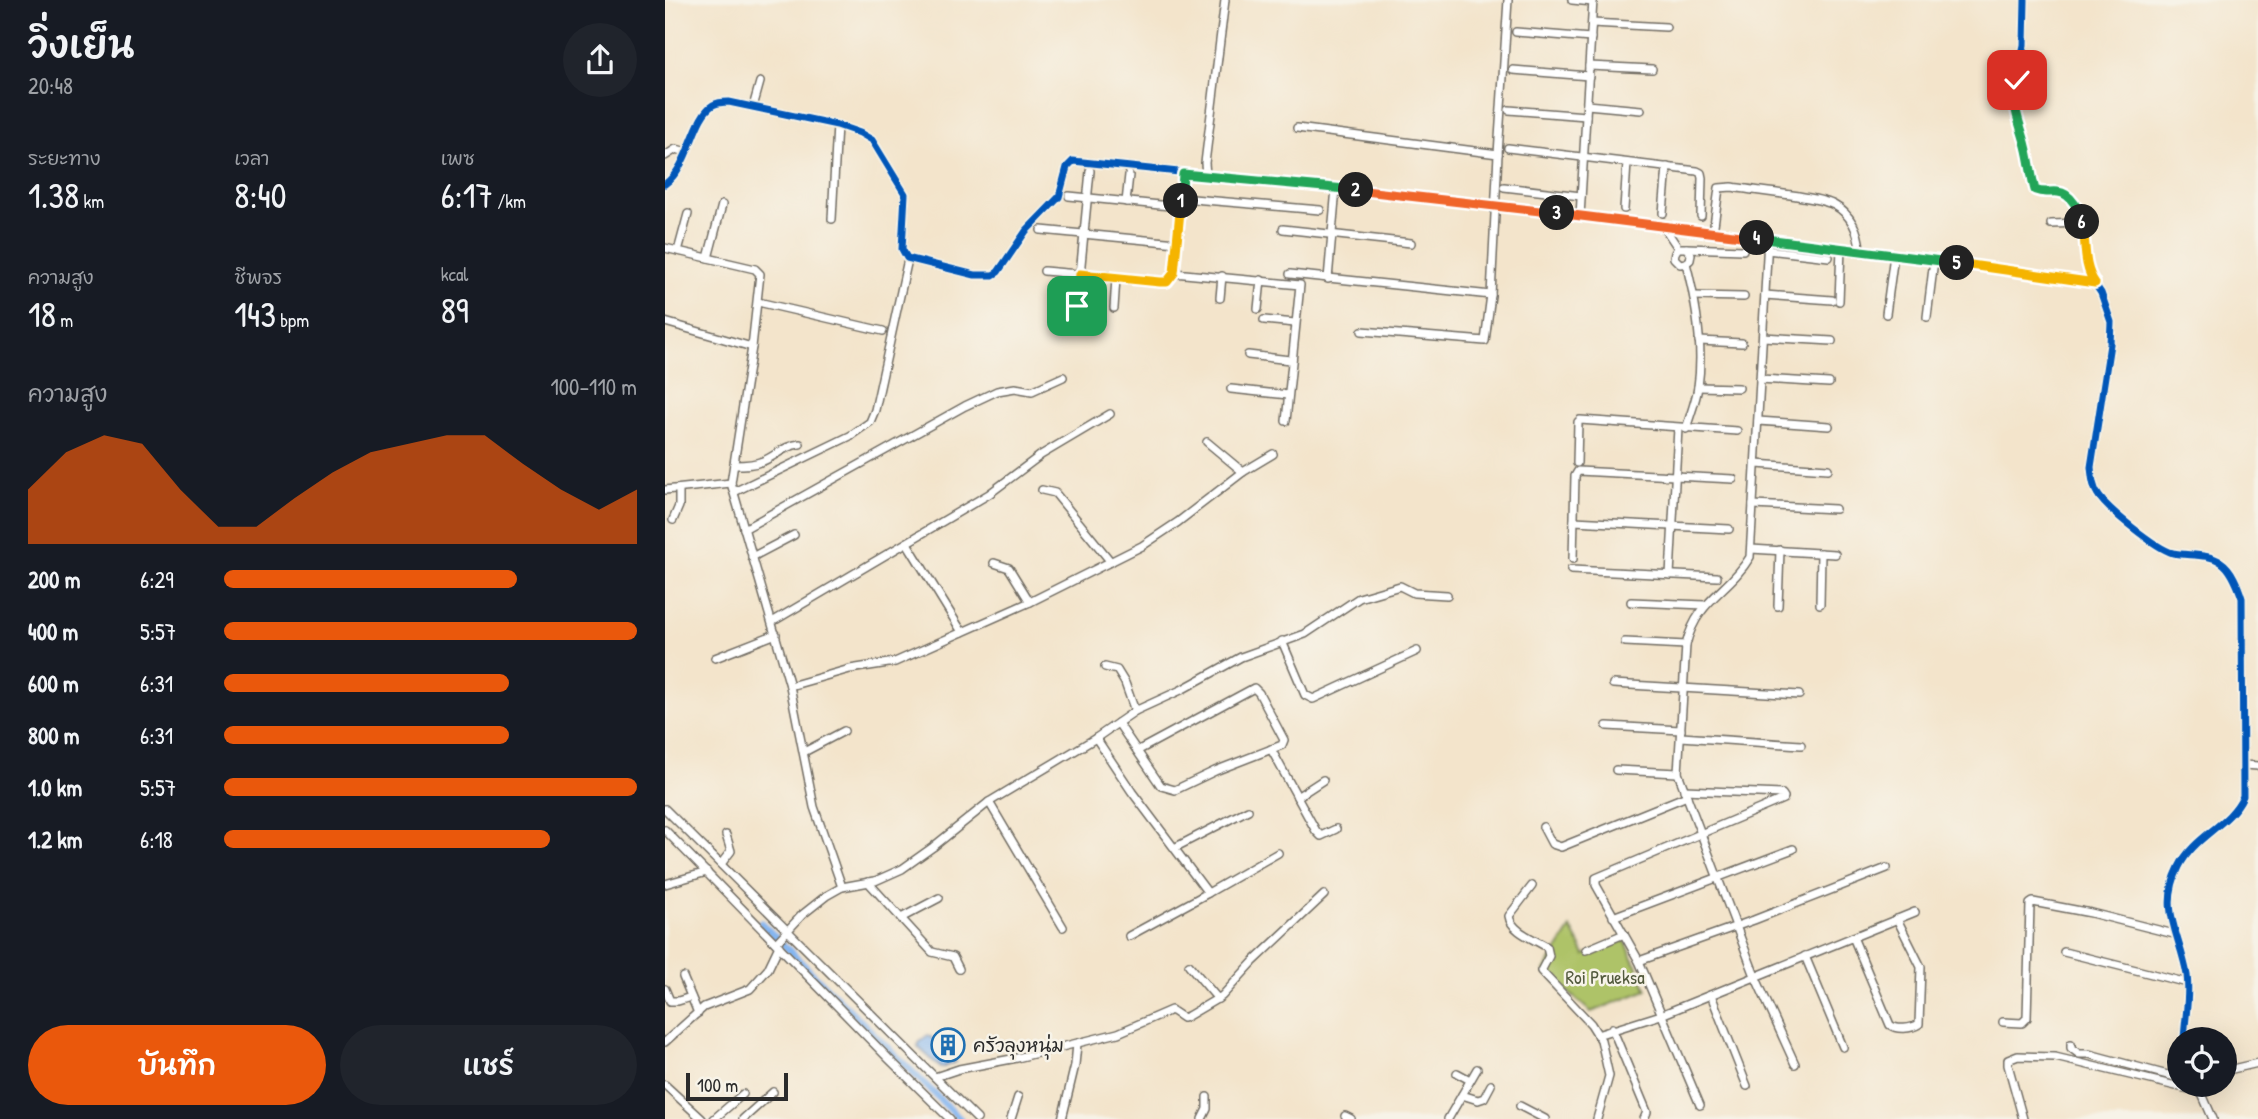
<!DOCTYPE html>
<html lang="th">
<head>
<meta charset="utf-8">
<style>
  body { margin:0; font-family:"Patrick Hand","Playpen Sans Thai",sans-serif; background:#20242c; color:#f1f3f6; height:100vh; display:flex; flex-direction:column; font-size:26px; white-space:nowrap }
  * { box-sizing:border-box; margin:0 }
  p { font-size:23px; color:#9ea1a6 }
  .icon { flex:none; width:38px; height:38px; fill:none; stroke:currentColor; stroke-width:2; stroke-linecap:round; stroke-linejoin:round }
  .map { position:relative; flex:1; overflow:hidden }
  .panel { display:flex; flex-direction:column; background:#171b24; width:665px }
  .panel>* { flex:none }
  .tools { position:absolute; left:1502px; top:1027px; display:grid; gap:14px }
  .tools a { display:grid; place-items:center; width:70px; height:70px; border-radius:50%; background:#171b24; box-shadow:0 7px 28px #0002; font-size:35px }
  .scale { position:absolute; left:21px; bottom:18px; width:102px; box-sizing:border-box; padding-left:7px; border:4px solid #2b2b2b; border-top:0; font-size:19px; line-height:24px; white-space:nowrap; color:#2b2b2b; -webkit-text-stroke:5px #f7f3e8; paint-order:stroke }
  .pin { position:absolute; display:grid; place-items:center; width:60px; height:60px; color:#fff; margin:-30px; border-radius:14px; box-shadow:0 4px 10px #0006 }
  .km { position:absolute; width:35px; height:35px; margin:-18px; border-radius:50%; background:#222; color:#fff; font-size:19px; line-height:35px; text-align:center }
  .round { display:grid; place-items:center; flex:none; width:74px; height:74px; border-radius:37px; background:#20242c }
  .headline { display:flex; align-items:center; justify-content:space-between; height:119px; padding:0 28px }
  h1 { font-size:38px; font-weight:600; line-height:52px }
  .figures { display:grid; grid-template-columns:repeat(3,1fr); gap:10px; height:119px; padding:7px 28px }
  .figures div { display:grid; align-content:center }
  .figures b { font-size:35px; font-weight:600 }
  .figures small { font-size:19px; font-weight:400 }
  .figures p { font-size:19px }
  .chart { height:196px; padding:14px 28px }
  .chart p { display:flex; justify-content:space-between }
  .chart svg { width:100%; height:126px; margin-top:7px; fill:#ea580c; opacity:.7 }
  .primary-button { display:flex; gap:14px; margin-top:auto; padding:14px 28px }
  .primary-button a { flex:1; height:80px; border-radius:42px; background:#ea580c; color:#fff; font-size:28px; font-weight:600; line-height:80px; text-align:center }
  .primary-button a+a { background:#20242c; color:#f1f3f6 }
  ul { padding:0 28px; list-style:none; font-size:23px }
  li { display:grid; grid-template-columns:112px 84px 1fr; align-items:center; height:52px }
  li i { height:18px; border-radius:9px; background:#ea580c }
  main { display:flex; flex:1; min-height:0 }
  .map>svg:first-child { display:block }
</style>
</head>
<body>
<main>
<section class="panel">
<div class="headline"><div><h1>วิ่งเย็น</h1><p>20:48</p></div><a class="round"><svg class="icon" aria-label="share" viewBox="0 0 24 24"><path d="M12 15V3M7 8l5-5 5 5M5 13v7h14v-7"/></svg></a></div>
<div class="figures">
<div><p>ระยะทาง</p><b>1.38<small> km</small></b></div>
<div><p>เวลา</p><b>8:40</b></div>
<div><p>เพซ</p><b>6:17<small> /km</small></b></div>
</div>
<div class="figures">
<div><p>ความสูง</p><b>18<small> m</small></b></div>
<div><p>ชีพจร</p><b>143<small> bpm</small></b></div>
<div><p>kcal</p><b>89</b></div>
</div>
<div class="chart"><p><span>ความสูง</span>100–110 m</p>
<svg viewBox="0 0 160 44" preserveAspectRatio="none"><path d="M0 44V25L10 12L20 6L30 9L40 25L50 38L60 38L70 28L80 19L90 12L100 9L110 6L120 6L130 16L140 25L150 32L160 25V44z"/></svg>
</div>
<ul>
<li><b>200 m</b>6:29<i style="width:71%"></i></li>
<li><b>400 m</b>5:57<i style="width:100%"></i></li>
<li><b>600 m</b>6:31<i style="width:69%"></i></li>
<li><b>800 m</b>6:31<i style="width:69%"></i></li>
<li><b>1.0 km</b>5:57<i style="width:100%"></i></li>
<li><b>1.2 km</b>6:18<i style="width:79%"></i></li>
</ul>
<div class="primary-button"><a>บันทึก</a><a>แชร์</a></div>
</section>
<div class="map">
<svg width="1593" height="1119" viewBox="0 0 1593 1119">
  <rect width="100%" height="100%" fill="#f7f3e8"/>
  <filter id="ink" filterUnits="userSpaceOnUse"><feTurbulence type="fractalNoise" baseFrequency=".0143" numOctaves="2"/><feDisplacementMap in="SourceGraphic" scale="14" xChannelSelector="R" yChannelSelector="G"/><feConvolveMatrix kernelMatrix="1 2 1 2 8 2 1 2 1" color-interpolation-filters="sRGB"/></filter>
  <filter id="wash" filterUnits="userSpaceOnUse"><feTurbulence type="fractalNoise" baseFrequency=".00686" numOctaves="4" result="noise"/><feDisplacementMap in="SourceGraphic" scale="28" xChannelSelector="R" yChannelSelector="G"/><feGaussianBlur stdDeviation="1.57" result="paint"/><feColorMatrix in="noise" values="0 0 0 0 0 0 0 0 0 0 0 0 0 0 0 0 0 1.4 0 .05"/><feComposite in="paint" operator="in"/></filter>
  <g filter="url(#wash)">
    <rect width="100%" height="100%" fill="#f3e4cb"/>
    <polygon fill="#aec367" stroke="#6c7749" stroke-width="2" points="906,928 920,955 960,940 982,990 926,1012 879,971"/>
    <polygon fill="#84b6f1" stroke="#58708e" stroke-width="2" points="263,1035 267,1038 291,1062 276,1068 253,1047 254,1043"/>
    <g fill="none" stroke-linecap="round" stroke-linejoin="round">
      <polyline stroke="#84b6f1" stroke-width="7" points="96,923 295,1119"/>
    </g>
  </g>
  <g filter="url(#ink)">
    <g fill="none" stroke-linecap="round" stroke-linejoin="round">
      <defs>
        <g id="minor">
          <polyline points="907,0 928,2"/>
          <path d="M1360,0L1359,45L1349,91V108L1359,139L1370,190L1376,193L1396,192L1404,197L1415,215L1423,274L1436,293L1446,322L1445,344L1426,467C1427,476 1427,485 1432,493C1440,508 1492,549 1508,553C1523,556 1543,553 1556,562C1567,569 1573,586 1577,598L1578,796C1564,826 1529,836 1514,867C1493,909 1515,934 1522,975C1525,996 1520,1018 1519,1040"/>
          <polyline points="927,23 1001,27"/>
          <polyline points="851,32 926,38"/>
          <polyline points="924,66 987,69"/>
          <polyline points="848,70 924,76"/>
          <polyline points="922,105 976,110"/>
          <polyline points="88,107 95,82"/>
          <polyline points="844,110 921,116"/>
          <polyline points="632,128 833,154 826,295 820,341 697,331"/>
          <polyline points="843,148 1032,171 1036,173 1037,178 1036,216"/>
          <polyline points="833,154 843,0"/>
          <polyline points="0,156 11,149 22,152"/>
          <polyline points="541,175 540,163 560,0"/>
          <path d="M0,184C25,166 28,117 48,105C53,102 59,102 64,102L172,125L195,133L207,140L240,194L237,249L242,258L310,275H328L333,272L361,231L394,197L402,167L408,161L830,205L1195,250L1430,283"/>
          <polyline points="839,187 916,196"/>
          <polyline points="404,196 515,207"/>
          <polyline points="516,198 655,210"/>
          <polyline points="461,202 464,175"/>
          <polyline points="959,209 962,163"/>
          <polyline points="998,213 1002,167"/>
          <polyline points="915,216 928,0"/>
          <polyline points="167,219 172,125"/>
          <polyline points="1386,224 1417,223"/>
          <polyline points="999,227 1013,248"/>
          <polyline points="618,229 746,243"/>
          <polyline points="376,230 512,243"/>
          <path d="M1048,233L1054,188L1067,187C1089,191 1154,196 1169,205C1186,214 1194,232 1195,250"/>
          <path d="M1103,239L1085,557C1064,592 1032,599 1021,645L1013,773L1090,976L1130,1064"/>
          <polyline points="0,248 90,269 95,274 87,347 66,483 125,686 149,807 177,887"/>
          <polyline points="1022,248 1078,250"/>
          <polyline points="1102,250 1164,257"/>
          <polyline points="13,251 23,214"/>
          <polyline points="43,258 57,205"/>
          <polyline points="379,271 502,282 509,273 518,174"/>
          <polyline points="509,273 635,285 621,421"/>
          <polyline points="625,274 826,295"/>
          <polyline points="663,279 671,188"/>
          <polyline points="1100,295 1167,300"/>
          <polyline points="1029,296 1079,297"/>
          <polyline points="555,298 557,276"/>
          <polyline points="1174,301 1176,248"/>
          <polyline points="93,302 218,331"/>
          <polyline points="412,306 425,171"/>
          <polyline points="449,308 451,278"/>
          <polyline points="593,309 596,280"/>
          <polyline points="1221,314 1229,255"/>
          <polyline points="1262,317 1269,260"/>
          <polyline points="599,320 630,323"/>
          <polyline points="0,322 87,347"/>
          <polyline points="1098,337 1167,341"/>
          <polyline points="1034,341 1077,343"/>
          <polyline points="583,355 625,360"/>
          <polyline points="1095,379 1164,383"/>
          <polyline points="1033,387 1074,388"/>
          <polyline points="566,389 623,395"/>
          <polyline points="1093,421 1164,426"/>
          <path d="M1021,429C1025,415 1031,401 1033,387C1039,346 1031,302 1021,263L1025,260L1026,254L1021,248H1013L1010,253L1009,258L1015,264L1021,263"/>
          <polyline points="542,442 578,472"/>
          <polyline points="912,463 913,422 915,420 1072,431"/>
          <polyline points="1091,464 1163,469"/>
          <path d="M69,465C79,465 89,465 98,461C111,456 120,445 135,444"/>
          <polyline points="0,490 66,483"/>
          <polyline points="377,490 390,493 446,562"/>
          <polyline points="69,492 185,436 205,422 210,410 243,259"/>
          <polyline points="1088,505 1170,509"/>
          <polyline points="8,520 14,506 14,489"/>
          <polyline points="909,521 1064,529"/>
          <polyline points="79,529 300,406 332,391 350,388 367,391 398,377"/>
          <polyline points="242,543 297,632"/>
          <polyline points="1086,549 1170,554"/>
          <polyline points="87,557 129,535"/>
          <polyline points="908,559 910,476 913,471 1068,479"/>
          <polyline points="329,563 344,568 365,602"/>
          <polyline points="906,570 1052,577"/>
          <polyline points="1005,575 1013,428"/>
          <polyline points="966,602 1040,605"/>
          <polyline points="1155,604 1156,553"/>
          <polyline points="1113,606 1115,550"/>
          <polyline points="107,622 324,494 376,455 445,414"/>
          <polyline points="617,641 640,695 648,699 752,651"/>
          <polyline points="960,642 1021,645"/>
          <polyline points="50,658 111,634"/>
          <polyline points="440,667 452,670 460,683 470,711"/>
          <polyline points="948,684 1134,695"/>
          <polyline points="125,686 185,669 230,662 365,602 477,546 513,522 578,472 608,454"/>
          <polyline points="453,723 496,786 510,790 550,771 617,745 619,740 594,693 589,688 472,751"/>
          <polyline points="942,726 1016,730"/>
          <polyline points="1016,737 1136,745"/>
          <polyline points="431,738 467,792 543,893 464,936"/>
          <polyline points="606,749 651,831 656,836 671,829"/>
          <polyline points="139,752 179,731"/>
          <polyline points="1579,765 1593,766"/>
          <polyline points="951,770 1013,773"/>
          <polyline points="1019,790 1117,794 1119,797 1118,799 931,878 931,885 974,961 1035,1105"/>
          <polyline points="632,797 658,780"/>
          <polyline points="324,802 398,927"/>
          <polyline points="0,809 312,1119"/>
          <polyline points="878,827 887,844 896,847 1022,796"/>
          <polyline points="0,830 224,1059 285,1119"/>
          <polyline points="511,847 583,810"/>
          <polyline points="56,864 66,851 61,835"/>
          <polyline points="203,882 267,952 288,957 294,969"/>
          <polyline points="0,884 42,872"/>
          <path d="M867,886L844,916C846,931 869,939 882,947L884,956L876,971L926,1024L936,1040L944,1076L932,1119"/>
          <polyline points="543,893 613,853"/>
          <polyline points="948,917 1128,849"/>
          <polyline points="236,918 274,898"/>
          <path d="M1188,937L1225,1025C1232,1030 1246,1029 1254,1024L1256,967L1232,919"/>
          <polyline points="111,943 137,915 161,896 177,887 210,881 237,869 268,847 324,802 431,738 470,711 516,690 576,657 640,634 694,598 735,586 749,593 782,595"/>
          <polyline points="921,950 959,934"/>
          <polyline points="1399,952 1523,983"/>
          <polyline points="1140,956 1178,1047"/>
          <polyline points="974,961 1089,920 1222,868"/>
          <polyline points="524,965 553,999"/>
          <polyline points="18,977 33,1013"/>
          <polyline points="0,989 5,1001 13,1001 26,997"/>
          <polyline points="1046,995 1082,1086"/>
          <polyline points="1338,1022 1357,1023 1362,1018 1365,904 1368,902 1426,913 1509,934"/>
          <polyline points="947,1028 982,1112 979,1119"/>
          <polyline points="932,1035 996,1015 1250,912"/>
          <polyline points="0,1042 39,1007 85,989 103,969 114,946"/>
          <polyline points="1406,1044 1406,1048 1414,1054 1424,1054 1514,1078"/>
          <polyline points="1559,1071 1593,1063"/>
          <polyline points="792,1073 805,1080"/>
          <polyline points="270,1077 294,1069 352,1058 453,1033 506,1010 518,1018 523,1016 557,996 589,961 659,895"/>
          <polyline points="0,1085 37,1119"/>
          <polyline points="1533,1085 1548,1119"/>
          <polyline points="797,1095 813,1100 819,1098 826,1085"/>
          <polyline points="855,1106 880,1119"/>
          <polyline points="680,1116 686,1119"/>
          <polyline points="49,1119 78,1094"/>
          <polyline points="78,1119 108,1092"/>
          <polyline points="346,1119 353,1097"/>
          <polyline points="397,1119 410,1065 412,1044"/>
          <polyline points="537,1119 542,1109 542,1097"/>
          <polyline points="783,1119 812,1069"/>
          <polyline points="1358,1119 1343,1065 1343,1060 1353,1056 1390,1057 1536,1092"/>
        </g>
      </defs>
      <use href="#minor" stroke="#716c63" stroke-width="10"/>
      <use href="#minor" stroke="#fff" stroke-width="7"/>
      <defs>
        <g id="cycleway">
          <path d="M1360,0L1359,45L1349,91V108L1359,139L1370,190L1376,193L1396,192L1404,197L1415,215L1423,274L1436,293L1446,322L1445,344L1426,467C1427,476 1427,485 1432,493C1440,508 1492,549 1508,553C1523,556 1543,553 1556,562C1567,569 1573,586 1577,598L1578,796C1564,826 1529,836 1514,867C1493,909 1515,934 1522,975C1525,996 1520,1018 1519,1040"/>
          <path d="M0,184C25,166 28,117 48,105C53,102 59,102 64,102L172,125L195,133L207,140L240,194L237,249L242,258L310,275H328L333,272L361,231L394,197L402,167L408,161L830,205L1195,250L1430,283"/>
        </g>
      </defs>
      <use href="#cycleway" stroke="#f7f3e8" stroke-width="11"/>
      <use href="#cycleway" stroke="#0057b8" stroke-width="7"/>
    </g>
  </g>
  <g fill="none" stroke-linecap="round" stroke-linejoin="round" filter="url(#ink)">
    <defs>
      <polyline id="split-1" points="412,306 415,274 495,282 502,282 509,273 516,201"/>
      <polyline id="split-2" points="516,201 518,174 691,190"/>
      <polyline id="split-3" points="691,190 892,213"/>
      <polyline id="split-4" points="892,213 1092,238"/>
      <polyline id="split-5" points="1092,238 1292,263"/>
      <path id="split-6" d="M1292,263L1430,283C1417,264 1422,243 1417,222"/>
      <path id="split-7" d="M1352,80C1345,105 1355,122 1361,146C1365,161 1366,176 1370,190C1379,194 1385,191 1393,192C1406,193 1415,211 1417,222"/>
    </defs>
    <use href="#split-1" stroke="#fff" stroke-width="14"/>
    <use href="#split-2" stroke="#fff" stroke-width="14"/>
    <use href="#split-3" stroke="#fff" stroke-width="14"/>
    <use href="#split-4" stroke="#fff" stroke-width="14"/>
    <use href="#split-5" stroke="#fff" stroke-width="14"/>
    <use href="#split-6" stroke="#fff" stroke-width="14"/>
    <use href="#split-7" stroke="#fff" stroke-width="14"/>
    <use href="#split-1" stroke="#f5b400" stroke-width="9"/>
    <use href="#split-2" stroke="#22a559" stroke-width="9"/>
    <use href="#split-3" stroke="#f0652b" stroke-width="9"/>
    <use href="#split-4" stroke="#f0652b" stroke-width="9"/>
    <use href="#split-5" stroke="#22a559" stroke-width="9"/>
    <use href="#split-6" stroke="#f5b400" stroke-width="9"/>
    <use href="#split-7" stroke="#22a559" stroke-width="9"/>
  </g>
  <defs>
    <symbol id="building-ring" viewBox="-11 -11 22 22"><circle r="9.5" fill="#f7f3e8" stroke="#1f6fb2" stroke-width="1.5"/><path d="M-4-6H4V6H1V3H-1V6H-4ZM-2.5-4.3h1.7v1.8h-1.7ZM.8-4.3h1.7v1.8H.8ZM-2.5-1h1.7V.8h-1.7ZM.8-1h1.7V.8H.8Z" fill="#1f6fb2"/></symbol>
  </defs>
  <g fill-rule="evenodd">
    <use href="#building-ring" x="264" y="1026" width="38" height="38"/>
  </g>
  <g text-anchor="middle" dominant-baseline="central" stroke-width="5" stroke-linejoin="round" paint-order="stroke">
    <g font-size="19" fill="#52593d" stroke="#f7f3e8">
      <text x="940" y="977">Roi Prueksa</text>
    </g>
    <g font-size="19" fill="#2b2b2b" stroke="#f7f3e8" text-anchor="start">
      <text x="308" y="1045">ครัวลุงหนุ่ม</text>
    </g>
  </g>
</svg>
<div class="tools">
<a><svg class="icon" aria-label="locate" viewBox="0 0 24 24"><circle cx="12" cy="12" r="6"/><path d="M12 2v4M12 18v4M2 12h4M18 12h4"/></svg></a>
</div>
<div class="scale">100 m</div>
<div class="pin" style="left:412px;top:306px;background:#1e9e55"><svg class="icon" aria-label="arrive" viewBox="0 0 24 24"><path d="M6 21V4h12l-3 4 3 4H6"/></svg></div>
<div class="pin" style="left:1352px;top:80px;background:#d93025"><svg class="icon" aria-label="check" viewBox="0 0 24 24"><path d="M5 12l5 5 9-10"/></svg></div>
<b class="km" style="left:516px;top:201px">1</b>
<b class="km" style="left:691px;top:190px">2</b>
<b class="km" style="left:892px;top:213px">3</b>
<b class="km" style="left:1092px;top:238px">4</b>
<b class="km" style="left:1292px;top:263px">5</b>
<b class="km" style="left:1417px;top:222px">6</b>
</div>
</main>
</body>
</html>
